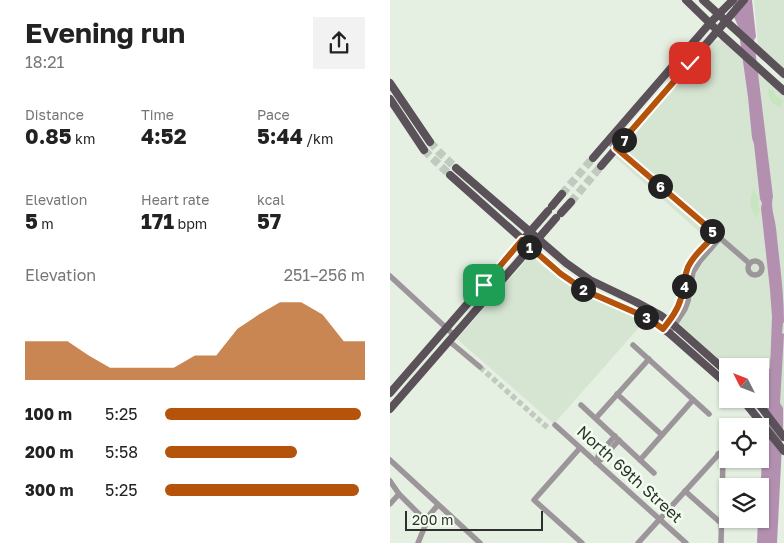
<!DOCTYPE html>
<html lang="en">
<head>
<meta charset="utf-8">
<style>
  body { margin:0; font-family:"Golos Text",sans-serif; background:#f2f2f2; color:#222; height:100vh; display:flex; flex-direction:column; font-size:19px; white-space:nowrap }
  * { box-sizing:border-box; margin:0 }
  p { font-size:16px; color:#767676 }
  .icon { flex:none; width:28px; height:28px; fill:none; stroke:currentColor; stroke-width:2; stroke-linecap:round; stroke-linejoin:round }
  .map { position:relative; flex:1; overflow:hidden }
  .details { display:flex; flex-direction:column; background:#fff; width:390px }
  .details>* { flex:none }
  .needle { width:32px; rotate:312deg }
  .fabs { position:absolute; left:329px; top:358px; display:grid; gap:10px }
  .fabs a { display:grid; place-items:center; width:50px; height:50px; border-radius:0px; background:#fff; box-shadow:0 1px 4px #0004; font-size:25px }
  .scale { position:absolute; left:15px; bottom:12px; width:138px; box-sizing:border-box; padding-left:5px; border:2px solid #2d312c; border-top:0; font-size:14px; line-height:18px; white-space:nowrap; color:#2d312c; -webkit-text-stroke:4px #f2fdef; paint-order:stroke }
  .pin { position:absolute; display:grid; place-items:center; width:42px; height:42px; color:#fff; margin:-21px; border-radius:10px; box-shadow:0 2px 8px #0006 }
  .km { position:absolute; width:25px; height:25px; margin:-12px; border-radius:50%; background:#222; color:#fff; font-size:14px; line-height:25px; text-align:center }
  .round { display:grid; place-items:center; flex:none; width:52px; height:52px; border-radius:0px; background:#f2f2f2 }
  .headline { display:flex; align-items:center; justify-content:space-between; height:85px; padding:0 25px }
  h1 { font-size:28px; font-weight:700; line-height:38px }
  .figures { display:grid; grid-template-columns:repeat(3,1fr); gap:8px; height:85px; padding:5px 25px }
  .figures div { display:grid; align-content:center }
  .figures b { font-size:21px; font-weight:700 }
  .figures small { font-size:14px; font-weight:400 }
  .figures p { font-size:14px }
  .chart { height:140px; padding:10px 25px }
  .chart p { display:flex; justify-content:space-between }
  .chart svg { width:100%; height:90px; margin-top:5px; fill:#b45309; opacity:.7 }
  ul { padding:0 25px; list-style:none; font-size:16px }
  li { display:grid; grid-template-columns:80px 60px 1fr; align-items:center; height:38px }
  li i { height:12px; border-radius:6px; background:#b45309 }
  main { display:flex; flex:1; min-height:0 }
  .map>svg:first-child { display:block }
</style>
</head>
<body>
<main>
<section class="details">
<div class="headline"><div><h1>Evening run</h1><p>18:21</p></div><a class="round"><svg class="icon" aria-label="share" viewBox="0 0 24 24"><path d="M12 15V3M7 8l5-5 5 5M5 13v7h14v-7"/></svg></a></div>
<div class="figures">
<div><p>Distance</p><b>0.85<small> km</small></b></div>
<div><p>Time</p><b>4:52</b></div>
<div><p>Pace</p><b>5:44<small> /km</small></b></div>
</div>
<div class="figures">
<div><p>Elevation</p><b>5<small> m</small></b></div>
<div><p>Heart rate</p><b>171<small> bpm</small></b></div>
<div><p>kcal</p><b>57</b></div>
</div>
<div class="chart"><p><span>Elevation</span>251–256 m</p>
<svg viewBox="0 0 160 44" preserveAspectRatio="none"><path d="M0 44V25L10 25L20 25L30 32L40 38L50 38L60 38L70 38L80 32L90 32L100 19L110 12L120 6L130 6L140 12L150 25L160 25V44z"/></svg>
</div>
<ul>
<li><b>100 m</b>5:25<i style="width:98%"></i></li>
<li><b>200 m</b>5:58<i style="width:66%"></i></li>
<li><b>300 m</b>5:25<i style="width:97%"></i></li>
</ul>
</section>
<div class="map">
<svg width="394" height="543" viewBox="0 0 394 543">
  <rect width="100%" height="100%" fill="#e5f0e2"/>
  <g fill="#d6e5d2">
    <polygon points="364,0 394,0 394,69 368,46"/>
    <polygon points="331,40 394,94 394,430 370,397 370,366 337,367 289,323 280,313 286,302 299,259 314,236 225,157 324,41"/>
    <polygon points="141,255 154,267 176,283 207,300 244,315 253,323 164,424 67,339"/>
  </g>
  <g fill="#c7e5bf">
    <path d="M379,87L380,90H383L386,96L393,101L390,107C381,105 376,96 379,87Z"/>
    <path d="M363,190L369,199L367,203L370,209L366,218C360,208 359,201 363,190Z"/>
  </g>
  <path fill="#b390b0" d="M342,0H362L366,37L364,40L383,197C380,206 385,218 386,228C389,259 394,291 394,322L393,323L392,333L394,334L390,403L393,408V425L387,543H367L368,519H370C370,470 375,422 377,373L380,368L382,317L380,290L371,208L372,203L370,199L364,144L362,138L358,97L348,26L344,17Z"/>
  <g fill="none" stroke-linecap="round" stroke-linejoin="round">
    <polyline stroke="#c0cabe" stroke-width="5.5" stroke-dasharray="5.5 3" stroke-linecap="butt" points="90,367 159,429"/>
    <g stroke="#c0cabe" stroke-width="8" stroke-dasharray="8 4" stroke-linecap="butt">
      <polyline points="40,142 49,152 66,168"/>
      <polyline points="34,150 60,175"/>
      <polyline points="172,194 203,158"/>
      <polyline points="181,202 211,166"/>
    </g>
    <g stroke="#9c969b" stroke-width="5.5">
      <polyline points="218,141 359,263"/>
      <circle cx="365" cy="268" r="7"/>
      <polyline points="0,276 64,335"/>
      <polyline points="277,324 290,303 295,277 300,263 304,256 326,234"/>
      <polyline points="282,329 295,309 298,301 303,272 310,261 330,238"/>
      <polyline points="59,341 90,367"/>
      <polyline points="243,345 319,414"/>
      <polyline points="227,394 272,435"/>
      <polyline points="191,405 264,473"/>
      <polyline points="206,418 259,359"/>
      <polyline points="165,425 296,543"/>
      <polyline points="190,448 144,500 192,543"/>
      <polyline points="328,454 333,458 331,543"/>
      <polyline points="0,460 90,543"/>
      <polyline points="250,460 303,400"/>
      <polyline points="206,462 212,459 229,440"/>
      <polyline points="206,462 209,454 225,436"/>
      <polyline points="0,481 9,494 35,520 35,526 28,543"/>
      <polyline points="295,491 332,524"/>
      <polyline points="0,504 9,494"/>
      <polyline points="35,520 48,505"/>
      <polyline points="248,543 338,444"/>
    </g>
    <g stroke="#5a5159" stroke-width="8">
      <polyline points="296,0 333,36 394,91"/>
      <polyline points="313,0 394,74"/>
      <polyline points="0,83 40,142"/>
      <polyline points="0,99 34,150"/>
      <polyline points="203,158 320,23 343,0"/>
      <polyline points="211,166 354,0"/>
      <polyline points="66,168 176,263 200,280 246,302 270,315 285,326 338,373"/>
      <polyline points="60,175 171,274 196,291 258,318 279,333 338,385"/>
      <polyline points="162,206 172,194"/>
      <polyline points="171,213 181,202"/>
      <polyline points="0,393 158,211"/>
      <polyline points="352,399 394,451"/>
      <polyline points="365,399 394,437"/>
      <polyline points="0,409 166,218"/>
    </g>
  </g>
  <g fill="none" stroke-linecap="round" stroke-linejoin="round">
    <defs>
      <path id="route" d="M94,285L132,240L171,274L196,291L258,318L273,329C280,320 288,310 291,298C293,288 294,277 298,267C304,254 316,245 326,234L226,148L300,63"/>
    </defs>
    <use href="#route" stroke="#fff" stroke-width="10"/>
    <use href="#route" stroke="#b45309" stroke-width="6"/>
  </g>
  <g text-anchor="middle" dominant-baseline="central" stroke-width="5" stroke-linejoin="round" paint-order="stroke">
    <g font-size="16" fill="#2d312c" stroke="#f2fdef">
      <text transform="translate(240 474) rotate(42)">North 69th Street</text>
    </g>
  </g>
</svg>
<div class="fabs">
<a><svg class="needle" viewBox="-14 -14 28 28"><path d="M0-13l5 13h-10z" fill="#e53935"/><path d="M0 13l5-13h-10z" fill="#767676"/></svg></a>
<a><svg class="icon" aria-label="locate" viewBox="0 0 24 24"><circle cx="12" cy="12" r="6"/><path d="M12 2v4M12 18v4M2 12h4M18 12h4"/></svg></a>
<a><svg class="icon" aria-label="layers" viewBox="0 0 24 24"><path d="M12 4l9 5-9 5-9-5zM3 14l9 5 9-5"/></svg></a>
</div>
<div class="scale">200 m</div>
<div class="pin" style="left:94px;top:285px;background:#1e9e55"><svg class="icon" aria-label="arrive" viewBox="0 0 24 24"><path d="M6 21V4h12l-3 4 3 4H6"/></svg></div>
<div class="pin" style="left:300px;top:63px;background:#d93025"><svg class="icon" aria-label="check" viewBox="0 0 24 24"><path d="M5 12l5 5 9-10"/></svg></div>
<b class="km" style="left:139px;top:247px">1</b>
<b class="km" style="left:193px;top:289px">2</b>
<b class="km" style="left:256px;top:317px">3</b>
<b class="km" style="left:294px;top:286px">4</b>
<b class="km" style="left:322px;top:231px">5</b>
<b class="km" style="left:270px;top:186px">6</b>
<b class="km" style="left:234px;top:140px">7</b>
</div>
</main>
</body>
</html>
